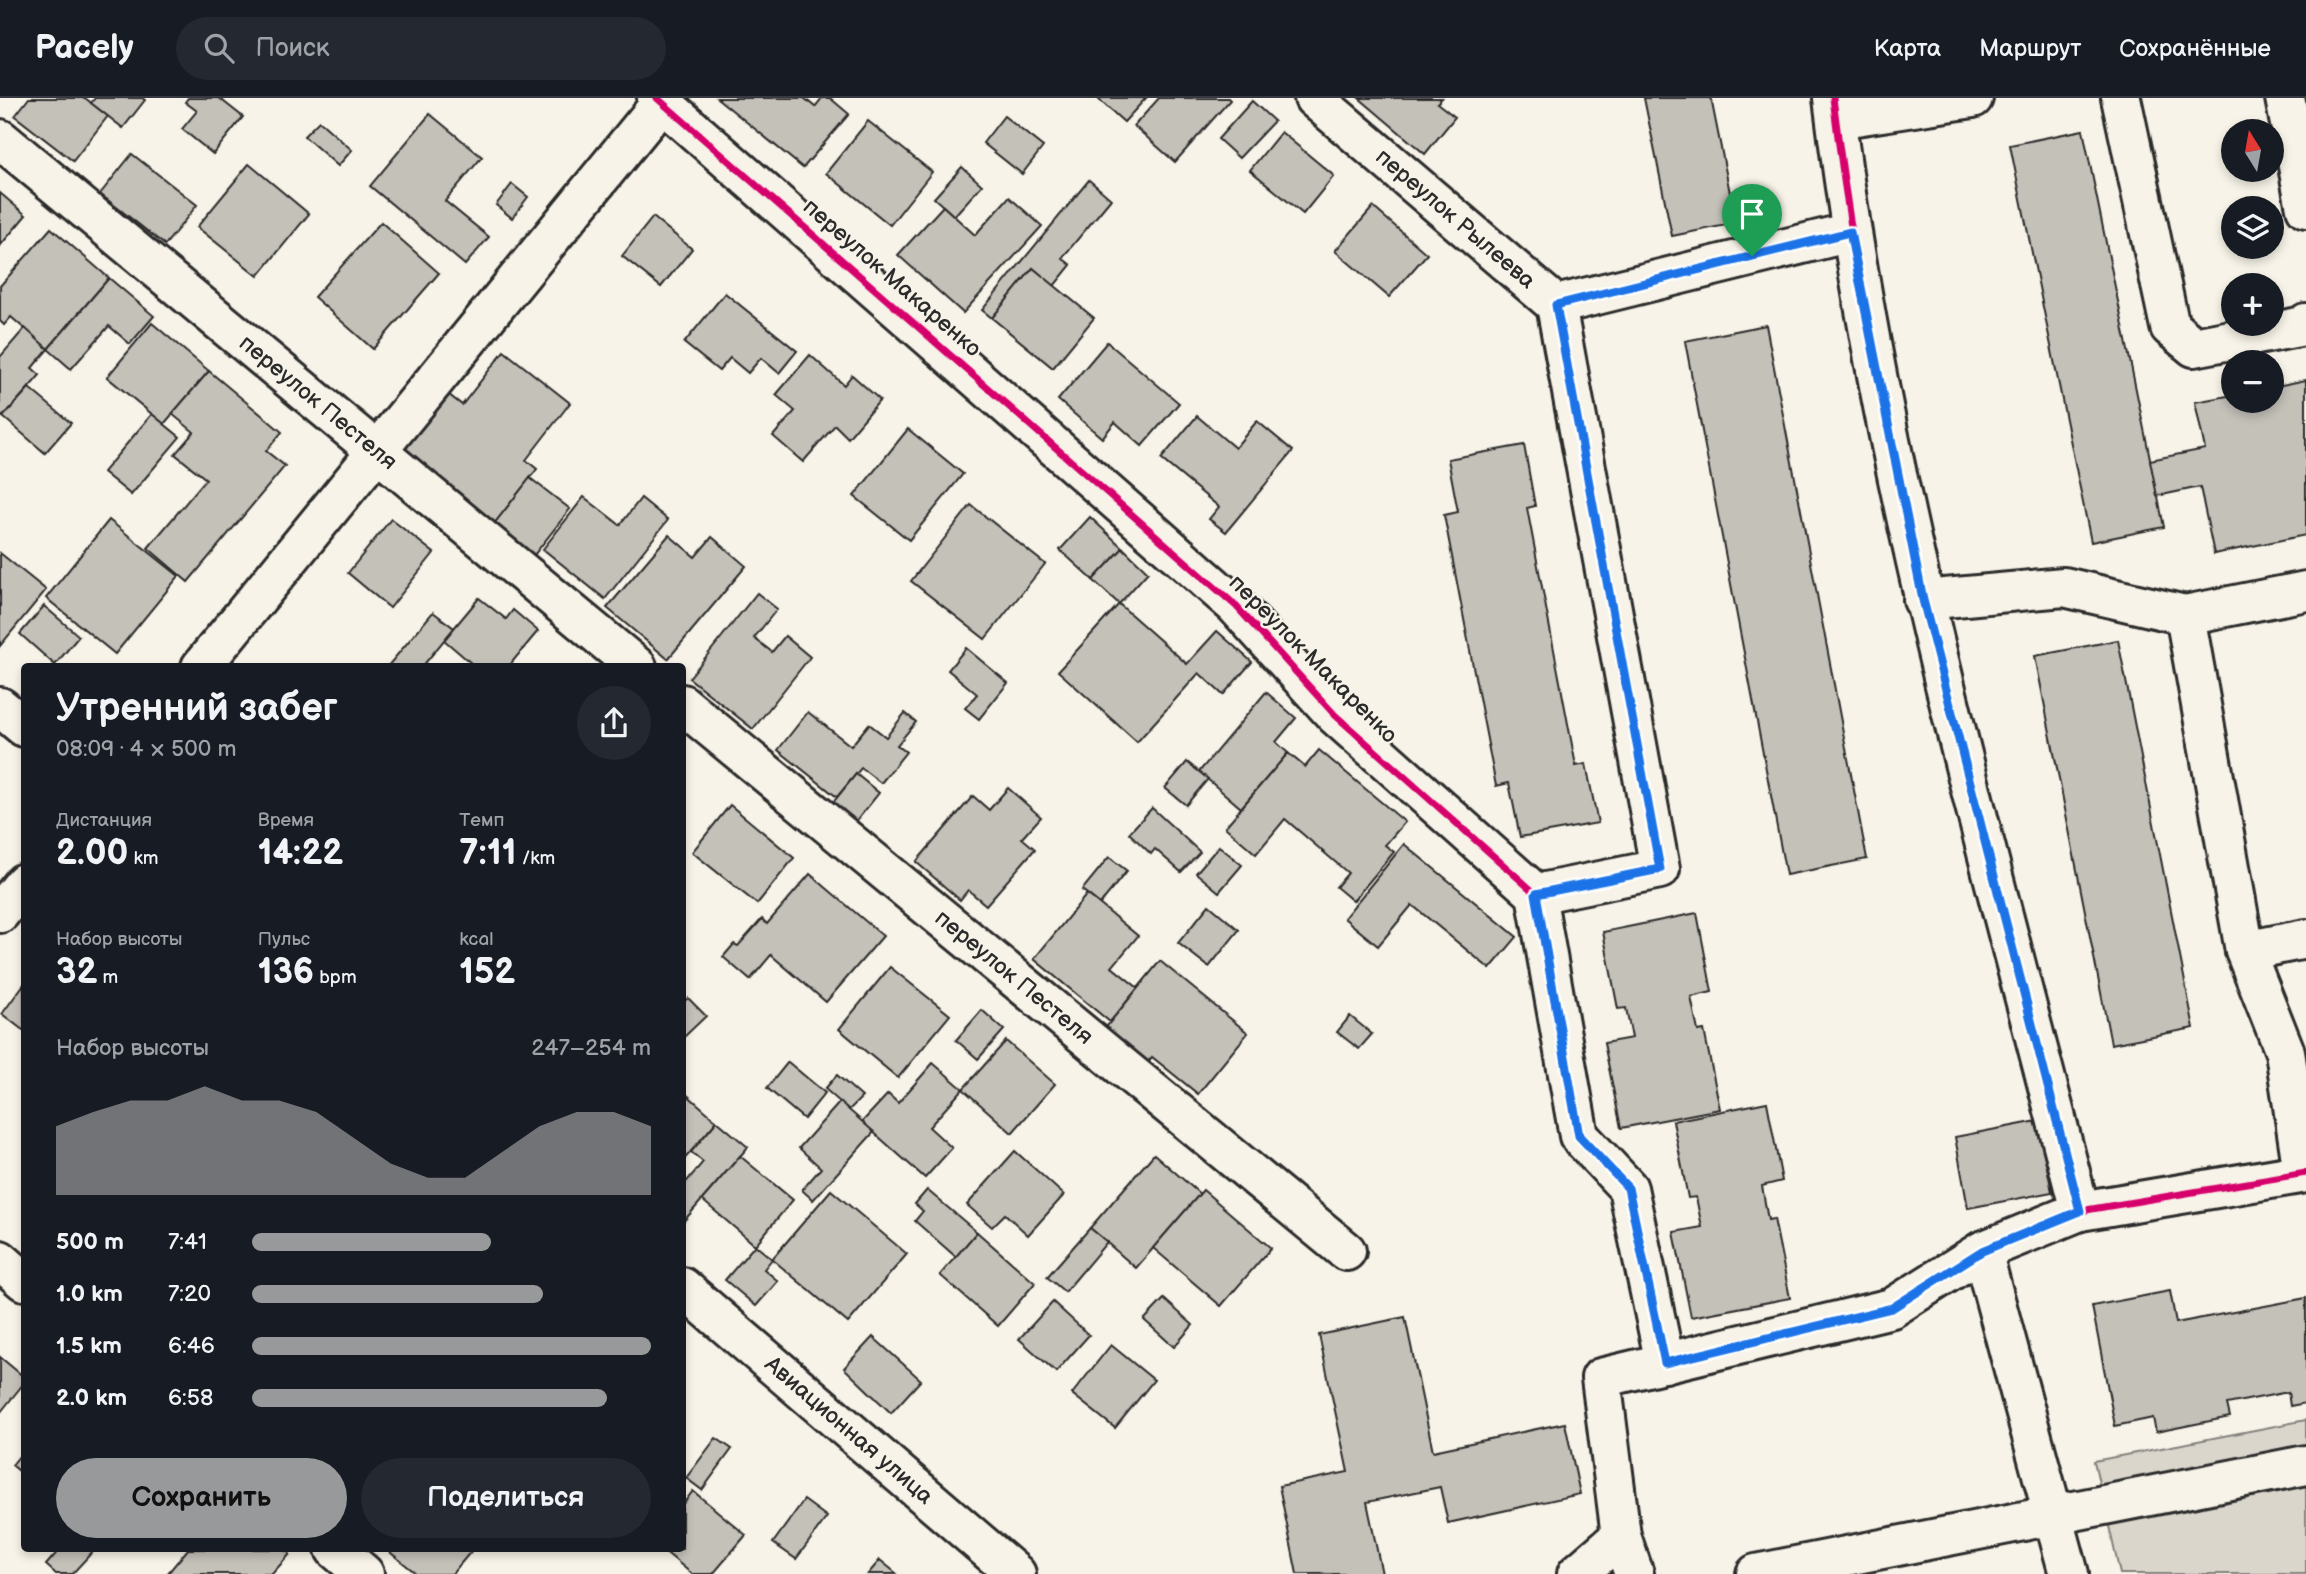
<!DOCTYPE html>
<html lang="ru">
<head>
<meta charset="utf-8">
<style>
  body { margin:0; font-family:"Balsamiq Sans",sans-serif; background:#242831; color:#f1f3f6; height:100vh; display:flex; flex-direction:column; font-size:26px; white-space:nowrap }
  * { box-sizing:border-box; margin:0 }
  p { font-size:23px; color:#9ea1a6 }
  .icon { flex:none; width:38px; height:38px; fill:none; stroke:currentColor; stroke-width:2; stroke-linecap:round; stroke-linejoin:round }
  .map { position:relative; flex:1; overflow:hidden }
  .side { position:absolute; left:21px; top:565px; width:665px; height:889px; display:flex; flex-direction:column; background:#171b24; border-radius:7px; box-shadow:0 4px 10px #0003 }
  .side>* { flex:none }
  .needle { width:46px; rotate:349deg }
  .fabs { position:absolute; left:2221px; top:21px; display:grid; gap:14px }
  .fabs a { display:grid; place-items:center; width:63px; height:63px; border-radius:50%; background:#171b24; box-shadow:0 4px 10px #0003; font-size:35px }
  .pin { position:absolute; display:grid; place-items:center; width:60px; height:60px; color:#fff; margin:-72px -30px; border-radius:50% 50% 50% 0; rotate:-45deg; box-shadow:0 0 7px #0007 }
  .pin .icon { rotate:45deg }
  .round { display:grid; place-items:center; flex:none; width:74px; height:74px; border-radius:37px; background:#242831 }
  .summary { display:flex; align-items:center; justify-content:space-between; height:119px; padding:0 35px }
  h1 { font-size:38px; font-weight:700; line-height:52px }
  .figures { display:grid; grid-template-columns:repeat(3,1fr); gap:10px; height:119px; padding:7px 35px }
  .figures div { display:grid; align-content:center }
  .figures b { font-size:35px; font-weight:700 }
  .figures small { font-size:19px; font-weight:400 }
  .figures p { font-size:19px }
  .chart { height:196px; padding:14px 35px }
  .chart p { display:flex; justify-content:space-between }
  .chart svg { width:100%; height:126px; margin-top:7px; fill:#98999b; opacity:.7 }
  .action { display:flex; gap:14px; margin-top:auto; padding:14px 35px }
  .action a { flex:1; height:80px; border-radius:42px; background:#98999b; color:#111; font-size:28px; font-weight:700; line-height:80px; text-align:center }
  .action a+a { background:#242831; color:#f1f3f6 }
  ul { padding:0 35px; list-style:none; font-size:23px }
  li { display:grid; grid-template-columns:112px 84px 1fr; align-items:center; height:52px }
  li i { height:18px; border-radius:9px; background:#98999b }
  header { display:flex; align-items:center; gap:42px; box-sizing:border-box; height:98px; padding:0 35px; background:#171b24; border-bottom:2px solid #363941 }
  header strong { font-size:33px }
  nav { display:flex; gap:38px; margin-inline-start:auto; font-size:24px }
  .search { width:490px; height:63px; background:#242831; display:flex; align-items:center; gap:18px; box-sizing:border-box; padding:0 24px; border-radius:38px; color:#9ea1a6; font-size:26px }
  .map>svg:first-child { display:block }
</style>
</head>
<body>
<header>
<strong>Pacely</strong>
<div class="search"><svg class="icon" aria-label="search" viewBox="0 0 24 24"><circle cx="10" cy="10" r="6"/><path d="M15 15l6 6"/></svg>Поиск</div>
<nav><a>Карта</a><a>Маршрут</a><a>Сохранённые</a></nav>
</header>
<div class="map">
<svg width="2306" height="1476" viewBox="0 0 2306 1476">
  <rect width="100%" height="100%" fill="#f7f3e8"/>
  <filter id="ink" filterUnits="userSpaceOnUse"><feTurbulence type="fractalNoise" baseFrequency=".0143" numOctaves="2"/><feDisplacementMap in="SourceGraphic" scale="14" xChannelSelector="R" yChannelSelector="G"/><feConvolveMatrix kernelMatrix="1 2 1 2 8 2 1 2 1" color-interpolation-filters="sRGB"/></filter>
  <g filter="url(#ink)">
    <polygon fill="#dad6cc" stroke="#82807c" stroke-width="2" points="2306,1322 2306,1476 2120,1476 2094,1363"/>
    <g fill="#c4c1b9" stroke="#2b2b2b" stroke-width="2">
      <polygon points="29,0 85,0 108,18 73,63 15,18"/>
      <polygon points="95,0 142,0 145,2 123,30 91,5"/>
      <polygon points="188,0 219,0 243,19 213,56 182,31 197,13 185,4"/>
      <polygon points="717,0 804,0 815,9 822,0 830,0 849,16 803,70"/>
      <polygon points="1097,0 1146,0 1124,24"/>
      <polygon points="1159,0 1228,0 1230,2 1175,64 1134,28"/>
      <polygon points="1359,0 1442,0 1437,5 1455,19 1425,56"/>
      <polygon points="1644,0 1711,0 1736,125 1672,138"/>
      <polygon points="1252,3 1274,23 1239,60 1218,41"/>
      <polygon points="430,16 482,59 445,103 489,139 465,167 370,88"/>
      <polygon points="1004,18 1043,49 1022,76 983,45"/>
      <polygon points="319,23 352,52 338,68 304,38"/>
      <polygon points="868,23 932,74 890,127 826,75"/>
      <polygon points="2083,32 2164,429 2091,444 2010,47"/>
      <polygon points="1281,34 1334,78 1303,116 1250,72"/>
      <polygon points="132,56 197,107 165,147 100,96"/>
      <polygon points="249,66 309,116 258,178 197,129"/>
      <polygon points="962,69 982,87 954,118 934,100"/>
      <polygon points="1089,82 1111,101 1062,160 1071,167 1054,188 1033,170 992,220 982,212"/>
      <polygon points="512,86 528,99 512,120 496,107"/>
      <polygon points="0,95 26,117 0,148"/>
      <polygon points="1009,99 1042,128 963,215 898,157 943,108 975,137"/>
      <polygon points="1373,109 1427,156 1389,199 1335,153"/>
      <polygon points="653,119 692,151 661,189 622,158"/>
      <polygon points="381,124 439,175 373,251 314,199"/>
      <polygon points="51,130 109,180 48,251 11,219 4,227 0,223 0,188"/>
      <polygon points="1033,170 1094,220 1053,270 992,220"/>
      <polygon points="109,180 154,218 130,246 109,228 71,271 48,251"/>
      <polygon points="725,195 797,253 779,275 761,260 748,275 730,260 719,273 684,245"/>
      <polygon points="152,225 209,273 164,326 107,279"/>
      <polygon points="1766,227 1867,761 1786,777 1685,243"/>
      <polygon points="25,230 48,251 32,270 40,277 3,319 0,316 0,259"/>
      <polygon points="1107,244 1179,305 1142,348 1115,324 1102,340 1058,302"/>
      <polygon points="504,253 570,305 526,362 537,371 494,426 398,351 444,293 462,307"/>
      <polygon points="810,257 844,287 852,277 880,302 848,340 835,327 803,364 773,338 795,313 776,297"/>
      <polygon points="209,273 282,334 266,353 285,368 188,484 148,450 206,381 175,356 194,334 172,316"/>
      <polygon points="2306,282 2306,437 2214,456 2200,389 2157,398 2150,362 2205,351 2195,304 2233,297 2233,303 2272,303 2272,289"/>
      <polygon points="29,290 71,325 45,355 3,319"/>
      <polygon points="152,316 180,339 131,397 103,374"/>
      <polygon points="1197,318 1235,350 1257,323 1293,353 1226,434 1209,421 1219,409 1161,361"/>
      <polygon points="908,331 963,376 909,442 854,398"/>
      <polygon points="1524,347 1535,408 1527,410 1576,668 1586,666 1598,725 1520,739 1509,685 1496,688 1444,417 1458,414 1448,361"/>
      <polygon points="530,380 570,411 534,457 494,426"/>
      <polygon points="584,399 620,427 641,400 668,422 605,501 543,451"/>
      <polygon points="971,407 1045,466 985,541 911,483"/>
      <polygon points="1090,419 1123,450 1093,482 1060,452"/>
      <polygon points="391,421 434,455 390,510 348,475"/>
      <polygon points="109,422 179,478 115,556 46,500"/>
      <polygon points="669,437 695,459 712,439 746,468 668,561 607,510"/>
      <polygon points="1123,450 1148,474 1119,506 1093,482"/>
      <polygon points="0,455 46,492 0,548"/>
      <polygon points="757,495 777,511 754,540 772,554 785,538 810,559 753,631 689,580"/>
      <polygon points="479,500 506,521 513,512 538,533 508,569 470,569 472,566 444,542"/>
      <polygon points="1119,506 1187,566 1217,533 1252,564 1223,597 1199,575 1137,644 1058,573"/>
      <polygon points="44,508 79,538 55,567 20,536"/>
      <polygon points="433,514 454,530 422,569 387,569"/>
      <polygon points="2118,542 2194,930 2111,946 2035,558"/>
      <polygon points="966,550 1008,585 979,621 965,610 977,596 948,572"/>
      <polygon points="1266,594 1296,620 1276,644 1288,655 1241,710 1199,674"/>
      <polygon points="808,614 851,648 869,626 886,639 905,615 916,624 897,647 906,654 881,685 861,670 837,699 778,652"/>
      <polygon points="1319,652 1405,724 1385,747 1394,754 1353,803 1336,789 1348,775 1285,721 1256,756 1225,729 1288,655 1305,669"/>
      <polygon points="1187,664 1208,681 1186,707 1165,690"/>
      <polygon points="856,676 879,695 850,731 826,713"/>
      <polygon points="1008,690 1041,719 1022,740 1035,751 986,807 968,792 960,802 916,764 973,698 989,712"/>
      <polygon points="730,707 794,760 757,806 692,754"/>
      <polygon points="1152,710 1200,754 1181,774 1155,751 1151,756 1129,735"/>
      <polygon points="1404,746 1517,839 1490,871 1412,807 1378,848 1344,820"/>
      <polygon points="1219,748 1242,767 1219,794 1196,775"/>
      <polygon points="1109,759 1127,773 1100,806 1082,792"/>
      <polygon points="810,776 883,838 826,904 771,857 750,882 723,859 734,846 738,848 762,821 767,826"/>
      <polygon points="1087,796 1138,838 1112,869 1138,890 1110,924 1034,861"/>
      <polygon points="1209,807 1239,832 1209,869 1178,845"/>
      <polygon points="1697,815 1712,894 1691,899 1698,933 1704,932 1720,1011 1621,1030 1604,945 1632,940 1626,910 1618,911 1603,834"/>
      <polygon points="1160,863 1248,935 1198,996 1152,959 1140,974 1098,939"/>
      <polygon points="890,869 950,917 898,980 839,931"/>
      <polygon points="24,886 24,933 2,916"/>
      <polygon points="688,900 706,918 682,941 682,905"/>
      <polygon points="982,912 1004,932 978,961 956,942"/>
      <polygon points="1350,918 1372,936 1359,951 1337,934"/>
      <polygon points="1006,943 1055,986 1012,1035 963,991"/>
      <polygon points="788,964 825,995 804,1021 767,990"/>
      <polygon points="933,965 963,991 929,1029 952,1050 925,1080 862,1024 888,996 898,1005"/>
      <polygon points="837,977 862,999 849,1012 825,991"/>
      <polygon points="685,995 717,1023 682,1064 682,997"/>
      <polygon points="840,1004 874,1034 813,1102 802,1092 821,1070 799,1050"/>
      <polygon points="1767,1004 1782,1083 1762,1088 1768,1122 1774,1121 1790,1200 1691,1219 1674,1134 1702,1129 1696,1099 1688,1100 1673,1023"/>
      <polygon points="717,1023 748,1049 682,1125 682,1089 703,1064 691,1054"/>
      <polygon points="2038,1023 2052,1094 1968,1110 1955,1039"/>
      <polygon points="1015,1053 1064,1097 1028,1137 1005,1116 992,1129 967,1107"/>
      <polygon points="1154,1056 1200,1096 1136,1170 1090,1130"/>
      <polygon points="740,1058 793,1102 755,1147 702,1102"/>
      <polygon points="831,1092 907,1156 848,1225 772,1161"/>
      <polygon points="927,1092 977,1134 956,1159 915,1123 923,1113 915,1106"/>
      <polygon points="1203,1092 1271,1150 1221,1208 1153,1150"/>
      <polygon points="1090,1130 1107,1144 1065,1194 1047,1179"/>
      <polygon points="977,1134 1035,1185 998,1228 940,1177"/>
      <polygon points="755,1147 772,1161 764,1171 778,1183 756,1208 725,1182"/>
      <polygon points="2170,1193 2176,1225 2306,1200 2306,1305 2290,1308 2288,1294 2227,1306 2230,1319 2156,1334 2153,1320 2115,1328 2092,1208"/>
      <polygon points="1164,1201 1193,1227 1174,1249 1144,1222"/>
      <polygon points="1053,1204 1089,1237 1056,1274 1019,1241"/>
      <polygon points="1405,1219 1433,1353 1565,1325 1580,1396 1448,1425 1440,1389 1367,1404 1382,1476 1297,1476 1279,1388 1348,1374 1319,1237"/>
      <polygon points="873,1239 921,1282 891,1315 844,1270"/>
      <polygon points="1111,1247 1154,1282 1115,1330 1072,1296"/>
      <polygon points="0,1259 24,1279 24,1285 0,1315"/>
      <polygon points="716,1340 732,1351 702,1392 686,1380"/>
      <polygon points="24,1352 24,1377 12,1367"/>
      <polygon points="693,1393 746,1437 713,1476 692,1476 662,1451 682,1451 682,1407"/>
      <polygon points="804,1402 827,1419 796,1461 773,1445"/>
      <polygon points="60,1451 95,1451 72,1476 56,1476 46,1467"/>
      <polygon points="188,1451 284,1451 290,1456 272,1476 167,1476"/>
      <polygon points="386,1451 473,1451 452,1476 417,1476"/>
      <polygon points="880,1462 896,1475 895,1476 868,1476"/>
    </g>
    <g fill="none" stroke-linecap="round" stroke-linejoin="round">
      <defs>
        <g id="minor">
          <polyline points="657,0 1235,507 1335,617 1536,796 1579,1038 1628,1090 1665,1265"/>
          <path id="s1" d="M1314,0L1556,207L1851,134"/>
          <path d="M1833,0C1879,378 1986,745 2080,1113L2306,1075"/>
          <polyline points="2121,0 2170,229 2194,249 2304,228 2306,225"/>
          <polyline points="2285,0 2306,110"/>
          <polyline points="1836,21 1973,0"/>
          <path id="s2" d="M0,41L637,569"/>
          <polyline points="1923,502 2064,489 2185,517 2245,853 2285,954 2303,1075"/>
          <polyline points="2185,517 2306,493"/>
          <polyline points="201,569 665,0"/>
          <path id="s3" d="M682,606L1346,1153"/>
          <polyline points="0,609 24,629"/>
          <polyline points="1536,796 1660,771 1556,207"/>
          <polyline points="0,815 24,785"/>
          <polyline points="2245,853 2306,841"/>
          <polyline points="1982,1153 2069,1476"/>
          <polyline points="0,1162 24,1183"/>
          <path id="s4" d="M682,1189L1016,1476"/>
          <polyline points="1621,1438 1634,1476"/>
          <polyline points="335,1451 364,1476"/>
          <polyline points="1577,1476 1621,1438 1601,1280 1892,1210 1982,1153 2080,1113"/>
          <polyline points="1756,1476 2306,1367"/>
        </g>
      </defs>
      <use href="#minor" stroke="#2b2b2b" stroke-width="44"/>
      <use href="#minor" stroke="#f7f3e8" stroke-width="38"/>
      <defs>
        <g id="cycleway">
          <polyline points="657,0 1235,507 1335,617 1536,796 1579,1038 1628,1090 1665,1265"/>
          <path d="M1833,0C1879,378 1986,745 2080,1113L2306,1075"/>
        </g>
      </defs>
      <use href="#cycleway" stroke="#f7f3e8" stroke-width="11"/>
      <use href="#cycleway" stroke="#d6006c" stroke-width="7"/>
    </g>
  </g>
  <g fill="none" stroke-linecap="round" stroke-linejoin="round" filter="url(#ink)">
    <defs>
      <polygon id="route" points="1850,134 1923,502 2080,1113 1982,1153 1892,1210 1665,1265 1628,1090 1579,1038 1536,796 1660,771 1556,207"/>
    </defs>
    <use href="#route" stroke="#fff" stroke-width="14"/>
    <use href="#route" stroke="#1a73e8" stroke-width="9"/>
  </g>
  <g text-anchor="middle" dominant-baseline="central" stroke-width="5" stroke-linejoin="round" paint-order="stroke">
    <g font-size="23" fill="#2b2b2b" stroke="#f7f3e8">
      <text stroke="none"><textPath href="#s1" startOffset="186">переулок Рылеева</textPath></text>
      <text transform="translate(892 180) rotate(41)">переулок Макаренко</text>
      <text stroke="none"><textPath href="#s2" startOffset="413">переулок Пестеля</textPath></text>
      <text transform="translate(1313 561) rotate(45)">переулок Макаренко</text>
      <text stroke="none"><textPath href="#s3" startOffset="430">переулок Пестеля</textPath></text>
      <text stroke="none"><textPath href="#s4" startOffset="220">Авиационная улица</textPath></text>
    </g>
  </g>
</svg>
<div class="fabs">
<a><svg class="needle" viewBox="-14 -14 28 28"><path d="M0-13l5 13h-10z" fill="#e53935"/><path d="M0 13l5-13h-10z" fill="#9ea1a6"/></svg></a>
<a><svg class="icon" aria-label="layers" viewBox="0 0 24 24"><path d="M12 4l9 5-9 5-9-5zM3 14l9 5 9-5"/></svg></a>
<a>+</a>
<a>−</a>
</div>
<div class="pin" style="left:1752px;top:158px;background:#1e9e55"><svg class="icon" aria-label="arrive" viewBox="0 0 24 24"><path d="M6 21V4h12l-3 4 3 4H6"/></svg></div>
<section class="side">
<div class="summary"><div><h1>Утренний забег</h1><p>08:09 · 4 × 500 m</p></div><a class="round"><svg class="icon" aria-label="share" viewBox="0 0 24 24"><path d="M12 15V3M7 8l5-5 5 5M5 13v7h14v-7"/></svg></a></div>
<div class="figures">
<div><p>Дистанция</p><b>2.00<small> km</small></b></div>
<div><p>Время</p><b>14:22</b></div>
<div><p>Темп</p><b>7:11<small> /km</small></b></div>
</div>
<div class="figures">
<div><p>Набор высоты</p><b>32<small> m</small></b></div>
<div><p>Пульс</p><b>136<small> bpm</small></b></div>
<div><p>kcal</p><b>152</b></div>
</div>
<div class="chart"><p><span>Набор высоты</span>247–254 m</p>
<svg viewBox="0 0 160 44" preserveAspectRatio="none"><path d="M0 44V20L10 15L20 11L30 11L40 6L50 11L60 11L70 15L80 24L90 33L100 38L110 38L120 29L130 20L140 15L150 15L160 20V44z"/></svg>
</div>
<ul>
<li><b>500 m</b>7:41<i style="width:60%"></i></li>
<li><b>1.0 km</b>7:20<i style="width:73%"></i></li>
<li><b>1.5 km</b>6:46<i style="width:100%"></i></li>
<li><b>2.0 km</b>6:58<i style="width:89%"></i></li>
</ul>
<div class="action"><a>Сохранить</a><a>Поделиться</a></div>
</section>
</div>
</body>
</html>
